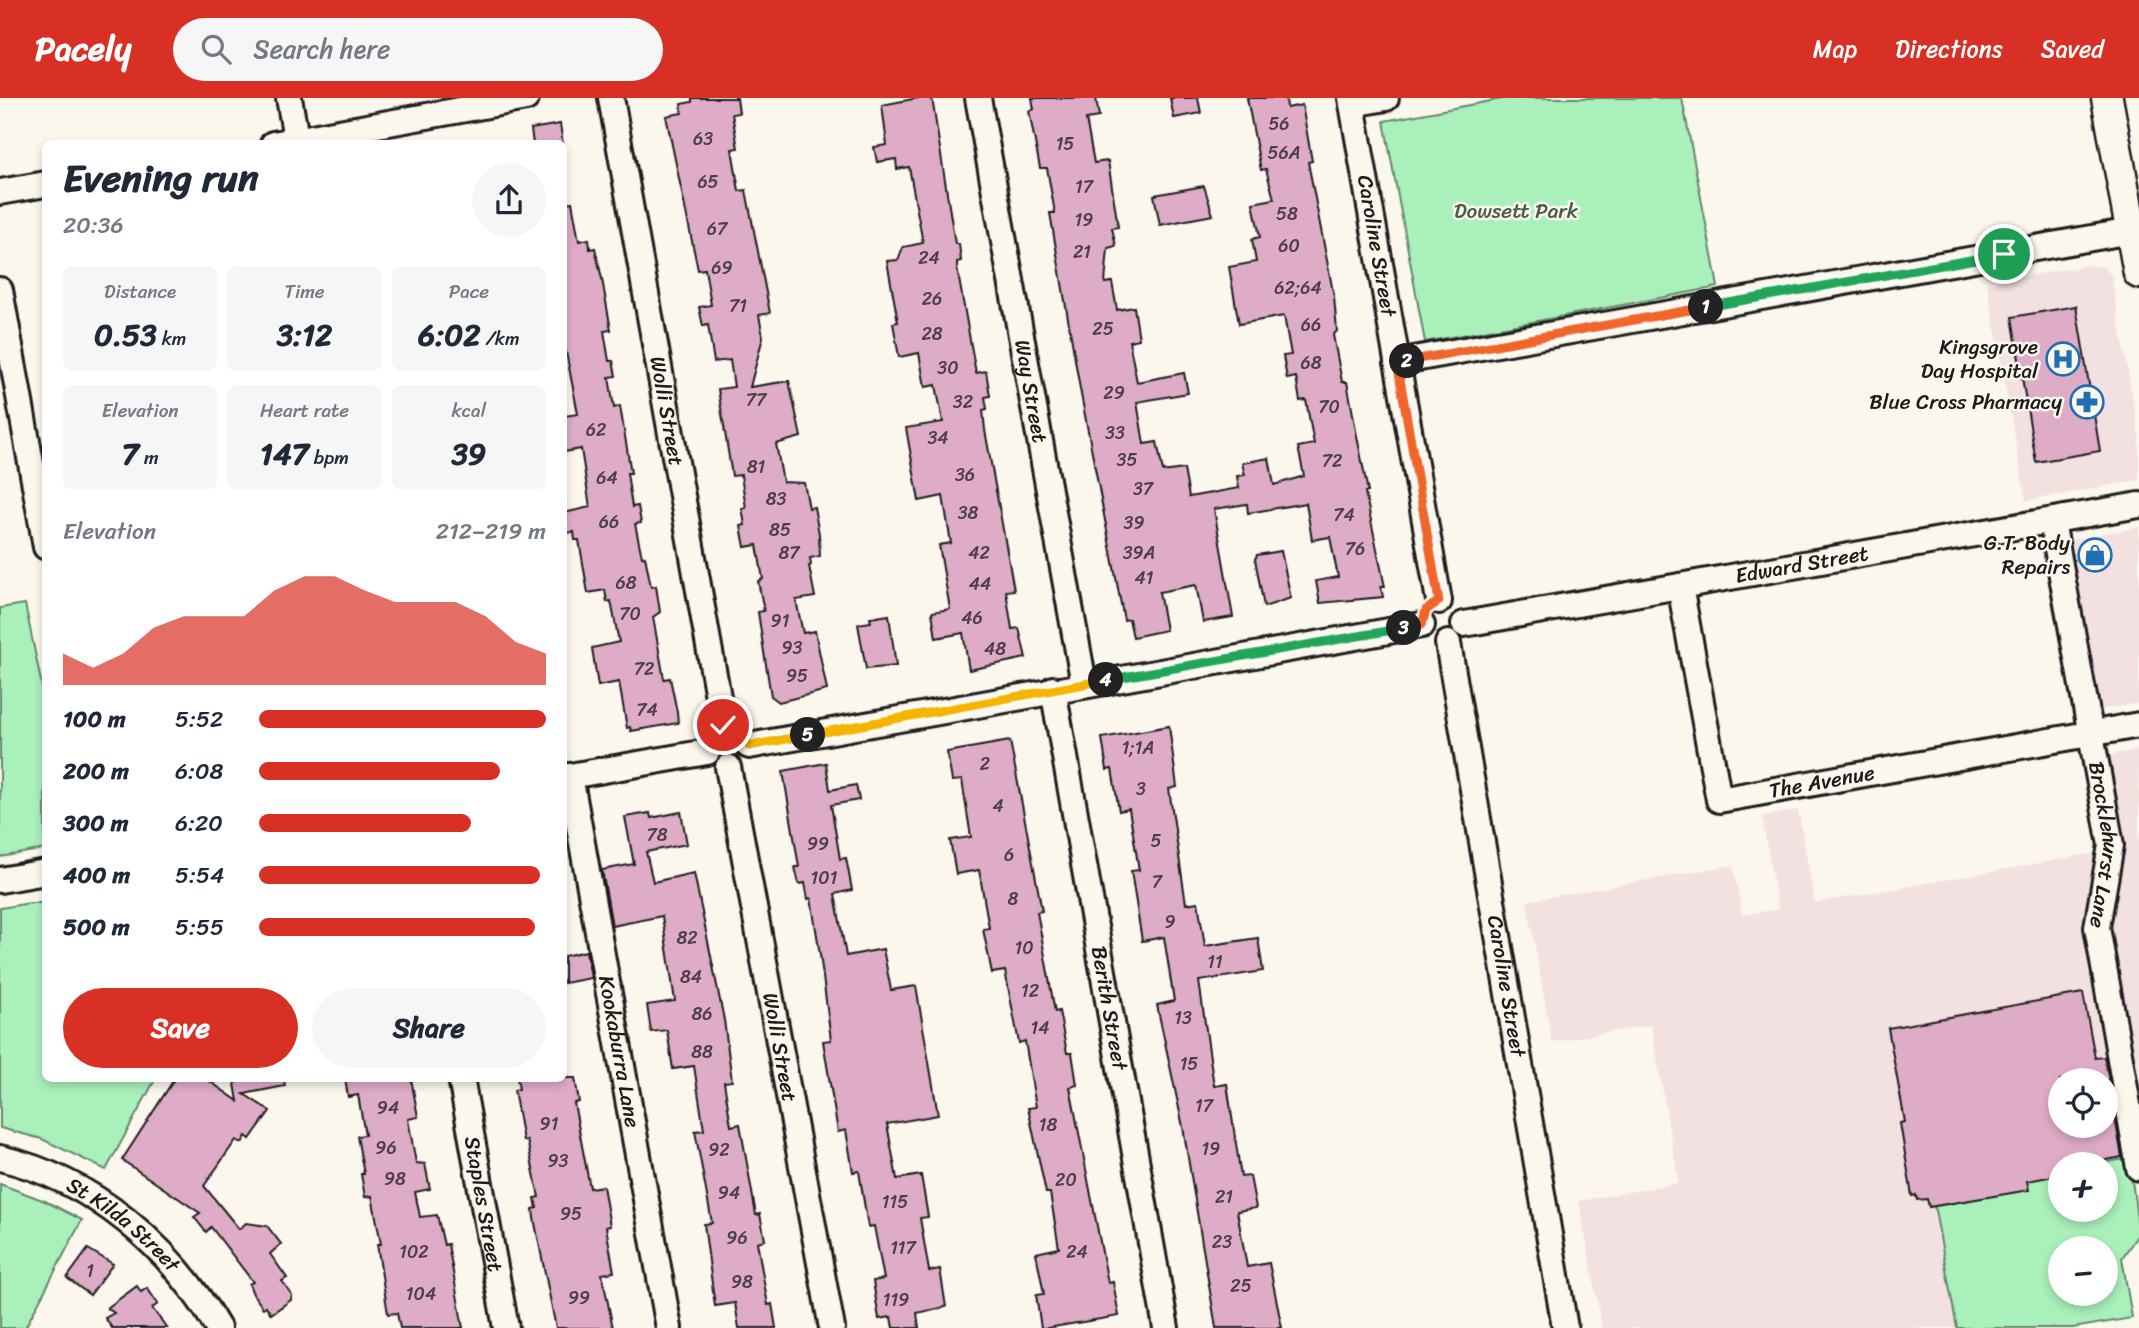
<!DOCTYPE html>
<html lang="en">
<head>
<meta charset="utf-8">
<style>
  body { margin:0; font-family:Sriracha,sans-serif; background:#f6f6f7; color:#1f2937; height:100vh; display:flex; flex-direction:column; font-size:26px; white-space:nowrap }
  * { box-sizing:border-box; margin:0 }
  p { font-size:23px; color:#747a83 }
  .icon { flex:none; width:38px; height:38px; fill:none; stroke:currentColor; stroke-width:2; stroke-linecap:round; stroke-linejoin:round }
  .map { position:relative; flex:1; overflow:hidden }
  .sheet { position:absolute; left:42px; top:42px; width:525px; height:942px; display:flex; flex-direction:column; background:#fff; border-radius:10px; box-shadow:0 4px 10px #0003 }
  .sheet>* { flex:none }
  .fabs { position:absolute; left:2048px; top:970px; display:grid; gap:14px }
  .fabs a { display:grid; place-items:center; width:70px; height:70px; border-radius:50%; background:#fff; box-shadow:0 4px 10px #0003; font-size:35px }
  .pin { position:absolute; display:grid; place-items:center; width:60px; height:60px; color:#fff; margin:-30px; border:4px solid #fff; border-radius:50%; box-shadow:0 2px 7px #0007 }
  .km { position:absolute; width:35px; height:35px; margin:-18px; border-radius:50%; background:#222; color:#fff; font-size:19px; line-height:35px; text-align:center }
  .round { display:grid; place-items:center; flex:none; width:74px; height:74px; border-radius:37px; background:#f6f6f7 }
  .head { display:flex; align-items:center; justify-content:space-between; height:119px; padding:0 21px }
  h1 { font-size:38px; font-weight:700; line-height:52px }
  .stats { display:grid; grid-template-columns:repeat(3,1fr); gap:10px; height:119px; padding:7px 21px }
  .stats div { display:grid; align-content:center; border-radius:10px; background:#f6f6f7; text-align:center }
  .stats b { font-size:30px; font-weight:700 }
  .stats small { font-size:19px; font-weight:400 }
  .stats p { font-size:19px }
  .chart { height:196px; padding:14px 21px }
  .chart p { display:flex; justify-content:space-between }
  .chart svg { width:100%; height:126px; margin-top:7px; fill:#d93025; opacity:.7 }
  .button { display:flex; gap:14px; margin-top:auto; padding:14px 21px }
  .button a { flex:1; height:80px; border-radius:42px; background:#d93025; color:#fff; font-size:28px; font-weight:700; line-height:80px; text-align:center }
  .button a+a { background:#f6f6f7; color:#1f2937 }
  ul { padding:0 21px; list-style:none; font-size:23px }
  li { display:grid; grid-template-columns:112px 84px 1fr; align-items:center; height:52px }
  li i { height:18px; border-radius:9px; background:#d93025 }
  header { display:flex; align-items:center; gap:42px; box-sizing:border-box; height:98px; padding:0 35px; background:#d93025; color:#fff }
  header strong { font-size:33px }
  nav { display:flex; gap:38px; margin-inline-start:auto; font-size:24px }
  .search { width:490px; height:63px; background:#f6f6f7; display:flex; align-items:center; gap:18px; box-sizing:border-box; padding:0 24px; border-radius:38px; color:#747a83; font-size:26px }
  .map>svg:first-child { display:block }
</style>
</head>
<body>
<header>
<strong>Pacely</strong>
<div class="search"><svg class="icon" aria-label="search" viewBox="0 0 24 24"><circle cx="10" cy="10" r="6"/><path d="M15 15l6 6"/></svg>Search here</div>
<nav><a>Map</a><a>Directions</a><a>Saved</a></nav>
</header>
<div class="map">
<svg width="2139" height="1230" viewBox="0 0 2139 1230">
  <rect width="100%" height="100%" fill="#fbf7ec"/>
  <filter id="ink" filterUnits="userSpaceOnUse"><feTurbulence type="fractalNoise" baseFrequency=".0143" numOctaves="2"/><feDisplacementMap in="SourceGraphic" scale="14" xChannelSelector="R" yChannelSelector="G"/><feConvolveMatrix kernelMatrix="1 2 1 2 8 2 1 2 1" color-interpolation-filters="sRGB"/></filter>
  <g filter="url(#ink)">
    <g fill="#f3e0e1" fill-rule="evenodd">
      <polygon points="2090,167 2104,169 2111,177 2139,337 2139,382 2026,403 1987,185"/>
      <polygon points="2139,429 2139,605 2098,612 2069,442"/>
      <polygon points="2139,652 2139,988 2111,831 2123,756 2106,658"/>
      <path d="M1798,712L1815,805L2102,754L2129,1060L2098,1066H2060L1932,1096L1957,1230H1602L1579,1103L1679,1085L1651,927L1552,944L1527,803L1733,767L1742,817L1778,811L1762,719ZM2060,982H2105V1027H2060Z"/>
    </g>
    <g fill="#aaf0bb" stroke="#63866c" stroke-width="2" fill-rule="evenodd">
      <polygon points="1507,0 1682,0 1718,189 1425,244 1384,23"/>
      <polygon points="25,506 45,603 45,751 0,759 0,510"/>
      <polygon points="30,805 45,805 46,980 156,980 106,1072 42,1041 0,1030 0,810"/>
      <path d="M2129,1060L2139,1135L2122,1160L2132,1220L2073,1230H1957L1932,1096L2060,1073V1111H2105V1066H2098ZM2060,1150H2105V1195H2060Z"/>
      <polygon points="0,1086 45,1103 82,1122 25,1230 0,1230"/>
    </g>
    <g fill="#dfacc8" stroke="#1c1c1c" stroke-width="2">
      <polygon points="692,0 737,0 739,15 732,16 738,50 732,51 739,93 746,92 770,215 759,217 763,239 750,289 789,283 801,339 776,346 783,384 804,385 809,410 814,409 819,436 820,458 810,460 811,467 809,468 815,499 796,502 803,535 815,533 827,592 779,604 771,598 764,554 758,514 764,513 758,483 763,481 757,447 745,449 741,428 745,427 742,410 746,410 741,377 732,378 718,291 734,289 730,262 714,264 708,227 703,228 699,209 711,207 705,171 698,172 666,18 682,15 681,6 692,4"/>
      <polygon points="918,0 932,0 955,146 959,146 961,163 957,164 957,170 976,275 986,273 990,298 985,299 987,311 983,312 985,332 1014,492 1006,493 1012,531 1019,530 1026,560 969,572 963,535 936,540 932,514 950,511 939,447 951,445 943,398 919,403 906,330 943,324 936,287 925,289 919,255 899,259 893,225 898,224 887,163 898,162 903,149 923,145 909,69 897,71 896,61 877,64 874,49 887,47 882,7"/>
      <polygon points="1032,0 1096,0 1099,19 1086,21 1094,65 1108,63 1118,129 1112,130 1116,148 1108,150 1105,185 1112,184 1117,212 1134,209 1139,241 1129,243 1137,284 1184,275 1188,295 1137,304 1144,346 1157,344 1163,374 1184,371 1189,399 1239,390 1237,378 1245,377 1242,365 1269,360 1274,387 1304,378 1298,349 1314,346 1306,302 1300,303 1296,279 1287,281 1283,258 1291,257 1284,218 1239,226 1229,169 1256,164 1252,141 1260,139 1253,105 1274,101 1266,71 1261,72 1247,0 1286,0 1287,10 1302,7 1312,63 1308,64 1334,199 1337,233 1333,237 1342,284 1347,284 1357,338 1368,394 1365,394 1385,489 1381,489 1383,499 1320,505 1316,483 1338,479 1330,439 1312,442 1306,405 1248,415 1247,406 1214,411 1233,519 1203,524 1196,487 1159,494 1166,532 1133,539 1129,521 1124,522 1080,291 1050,115 1055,115 1047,70 1040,70 1029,13 1034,11"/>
      <polygon points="1170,0 1198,0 1201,15 1174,20"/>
      <polygon points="560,26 563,46 533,46 531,31"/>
      <polygon points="1204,88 1213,117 1160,127 1154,97"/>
      <polygon points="572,104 579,143 589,141 590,151 595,150 602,181 611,232 604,233 609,263 613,263 616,278 609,279 614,310 620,308 631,375 627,375 632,409 638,408 641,425 635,426 642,459 645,458 651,489 656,488 660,514 653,519 664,581 670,580 677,614 678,625 631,633 630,629 627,630 619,584 598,588 592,550 619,544 611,503 607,504 605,492 588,495 579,442 575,442 574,434 564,435 564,415 590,409 581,351 564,354 564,318 578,316 566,254 564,255 564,105"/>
      <polygon points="2076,208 2100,353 2036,364 2012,219"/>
      <polygon points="1281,453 1291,500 1264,509 1255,461 1257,457"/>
      <polygon points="889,517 896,568 866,571 858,526 871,524 870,520"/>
      <polygon points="1169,628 1177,689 1169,691 1186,806 1198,804 1205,848 1258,840 1263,873 1199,883 1214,988 1227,986 1241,1079 1250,1078 1256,1110 1237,1113 1247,1169 1269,1165 1282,1230 1216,1230 1183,1029 1157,907 1174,903 1164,839 1142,843 1131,773 1139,772 1129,711 1119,713 1112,671 1107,672 1102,640"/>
      <polygon points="1010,643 1042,813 1037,814 1055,914 1059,913 1067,955 1072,955 1077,987 1070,989 1108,1185 1113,1184 1119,1218 1047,1230 1041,1230 1036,1197 1044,1196 1036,1155 1059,1150 1050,1095 1046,1095 1028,1010 1036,1009 1025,943 1019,945 1005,873 992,875 983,831 989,830 979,772 956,776 950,742 971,739 962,682 952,683 947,654"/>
      <polygon points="826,665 830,692 856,687 859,702 831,707 840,761 846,760 852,792 835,796 846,858 883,851 891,892 916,888 938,1017 887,1026 897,1081 921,1077 928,1119 920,1120 929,1173 940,1171 946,1209 917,1215 919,1230 893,1230 891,1219 879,1221 873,1183 884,1181 874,1128 868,1129 859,1073 853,1074 846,1032 838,1034 823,943 831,942 821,863 811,800 808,801 805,785 799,786 795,769 799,769 783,673"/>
      <polygon points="681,714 687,746 646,754 653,784 694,775 724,922 732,983 724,984 731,1028 740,1026 756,1117 760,1116 765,1142 757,1144 768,1207 772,1206 776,1230 739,1230 735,1205 715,1208 704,1126 712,1125 695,1033 704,1032 694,968 673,971 667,932 651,934 647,907 675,903 662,818 612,828 602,772 634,766 625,719 650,715 651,720"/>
      <polygon points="586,853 591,880 564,885 564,858"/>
      <polygon points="2083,895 2095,960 2104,959 2109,982 2060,982 2060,1027 2105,1027 2105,992 2110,992 2122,1059 2086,1066 2060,1066 2060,1077 2027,1083 2029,1092 1929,1109 1927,1101 1917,1102 1916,1097 1912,1098 1900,1025 1905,1024 1888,930"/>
      <polygon points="175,980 205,980 238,1003 234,980 284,980 285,988 244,996 270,1013 250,1041 246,1038 242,1045 236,1042 204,1088 239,1131 246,1125 267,1128 281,1146 270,1156 287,1180 282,1183 292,1197 291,1202 271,1216 266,1208 263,1210 253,1196 249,1186 253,1184 211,1129 206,1134 194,1119 200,1115 122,1062"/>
      <polygon points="345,980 411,980 418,1019 408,1021 416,1065 425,1066 430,1091 415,1094 420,1119 437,1117 444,1147 448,1146 463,1230 400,1230 397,1215 388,1216 377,1146 381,1146 372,1098 365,1099 361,1076 364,1076 357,1038 365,1037 358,997 348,999"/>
      <polygon points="517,980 575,980 579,1004 574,1005 590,1090 603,1088 610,1128 606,1129 614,1174 602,1176 613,1230 556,1230 534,1120 533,1111 537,1110 535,1100 539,1099 527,1042 523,1043 514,992 519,991"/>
      <polygon points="88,1151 113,1166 90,1197 67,1180"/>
      <polygon points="137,1188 141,1194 147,1190 158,1206 152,1210 167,1230 112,1230 105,1220 114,1215 107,1210"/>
    </g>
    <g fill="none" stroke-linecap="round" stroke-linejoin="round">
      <defs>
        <g id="minor">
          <polyline points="289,0 297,46"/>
          <path id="s1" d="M611,0L723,627"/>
          <path id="s2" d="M978,0L1084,586"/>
          <path id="s3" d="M1351,0L1439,503"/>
          <polyline points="1352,6 1386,0"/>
          <polyline points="273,46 526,0"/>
          <polyline points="0,94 46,86"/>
          <polyline points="0,192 46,449"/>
          <polyline points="1397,264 2131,133"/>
          <path id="s4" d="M2052,423L2111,747L2097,829L2139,1070"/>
          <path id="s5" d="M1680,488L1719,702L2139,627"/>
          <path id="s6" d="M1464,526L2139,407"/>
          <path id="s7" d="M1448,545L1565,1230"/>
          <path id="s8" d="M1053,591L1166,1230"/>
          <polyline points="749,648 1422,527"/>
          <path id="s9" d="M728,669L832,1230"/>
          <path id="s10" d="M570,678L669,1230"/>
          <polyline points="564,679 707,654"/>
          <polyline points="0,782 46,774"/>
          <path id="s11" d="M461,980L506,1230"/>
          <path id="s12" d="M0,1060C94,1082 171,1149 218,1230"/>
        </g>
        <polyline id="major" points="2107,0 2139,175"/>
      </defs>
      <use href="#minor" stroke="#1c1c1c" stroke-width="30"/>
      <use href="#major" stroke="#1c1c1c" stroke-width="35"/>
      <use href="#minor" stroke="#fbf7ec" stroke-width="24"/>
      <use href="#major" stroke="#fbf7ec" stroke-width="30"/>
    </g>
  </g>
  <g fill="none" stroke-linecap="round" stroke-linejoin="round" filter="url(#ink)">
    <defs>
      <polyline id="split-1" points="1706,209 2004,156"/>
      <polyline id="split-2" points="1407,263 1706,209"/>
      <polyline id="split-3" points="1404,530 1422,527 1426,512 1439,503 1397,264 1407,263"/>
      <polyline id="split-4" points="1106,582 1404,530"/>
      <polyline id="split-5" points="808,637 1106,582"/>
      <polyline id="split-6" points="723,627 741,631 749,648 808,637"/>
    </defs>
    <use href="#split-1" stroke="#fff" stroke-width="14"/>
    <use href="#split-2" stroke="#fff" stroke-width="14"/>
    <use href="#split-3" stroke="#fff" stroke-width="14"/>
    <use href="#split-4" stroke="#fff" stroke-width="14"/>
    <use href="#split-5" stroke="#fff" stroke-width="14"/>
    <use href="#split-6" stroke="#fff" stroke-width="14"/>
    <use href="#split-1" stroke="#22a559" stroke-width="9"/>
    <use href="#split-2" stroke="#f0652b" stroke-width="9"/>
    <use href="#split-3" stroke="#f0652b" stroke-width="9"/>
    <use href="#split-4" stroke="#22a559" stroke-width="9"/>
    <use href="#split-5" stroke="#f5b400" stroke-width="9"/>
    <use href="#split-6" stroke="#f5b400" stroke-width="9"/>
  </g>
  <defs>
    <symbol id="hospital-ring" viewBox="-11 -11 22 22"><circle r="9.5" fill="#fbf7ec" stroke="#1f6fb2" stroke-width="1.5"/><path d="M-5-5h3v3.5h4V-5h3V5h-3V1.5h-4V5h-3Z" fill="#1f6fb2"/></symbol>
    <symbol id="pharmacy-ring" viewBox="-11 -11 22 22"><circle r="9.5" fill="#fbf7ec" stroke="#1f6fb2" stroke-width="1.5"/><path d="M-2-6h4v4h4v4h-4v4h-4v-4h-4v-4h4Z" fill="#1f6fb2"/></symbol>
    <symbol id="shop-ring" viewBox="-11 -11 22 22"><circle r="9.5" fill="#fbf7ec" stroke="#1f6fb2" stroke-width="1.5"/><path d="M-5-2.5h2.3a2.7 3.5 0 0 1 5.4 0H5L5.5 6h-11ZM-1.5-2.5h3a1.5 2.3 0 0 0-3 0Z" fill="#1f6fb2"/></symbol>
  </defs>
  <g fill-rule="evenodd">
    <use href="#hospital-ring" x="2044" y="242" width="38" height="38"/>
    <use href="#pharmacy-ring" x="2068" y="285" width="38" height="38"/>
    <use href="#shop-ring" x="2076" y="438" width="38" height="38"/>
  </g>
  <g text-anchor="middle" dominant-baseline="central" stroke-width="5" stroke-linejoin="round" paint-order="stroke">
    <g font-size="18" fill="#4d4047">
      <text x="1279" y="26">56</text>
      <text x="703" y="41">63</text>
      <text x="1065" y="46">15</text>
      <text x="1284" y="55">56A</text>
      <text x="708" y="84">65</text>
      <text x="1084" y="89">17</text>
      <text x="1287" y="116">58</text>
      <text x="1084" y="122">19</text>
      <text x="717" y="131">67</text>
      <text x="1289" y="148">60</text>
      <text x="1082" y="154">21</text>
      <text x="929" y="160">24</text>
      <text x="722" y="170">69</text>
      <text x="1298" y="190">62;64</text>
      <text x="932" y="201">26</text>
      <text x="738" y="208">71</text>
      <text x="1311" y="227">66</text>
      <text x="1103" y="231">25</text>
      <text x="932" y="236">28</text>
      <text x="1311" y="265">68</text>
      <text x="948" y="270">30</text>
      <text x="1114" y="295">29</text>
      <text x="756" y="302">77</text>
      <text x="963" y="304">32</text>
      <text x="1329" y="309">70</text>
      <text x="596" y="332">62</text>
      <text x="1115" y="335">33</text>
      <text x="938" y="340">34</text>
      <text x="1127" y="362">35</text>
      <text x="1332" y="363">72</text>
      <text x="756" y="369">81</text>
      <text x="965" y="377">36</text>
      <text x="607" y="380">64</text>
      <text x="1143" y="391">37</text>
      <text x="776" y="401">83</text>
      <text x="968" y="415">38</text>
      <text x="1344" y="417">74</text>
      <text x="609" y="424">66</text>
      <text x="1134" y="425">39</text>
      <text x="780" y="432">85</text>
      <text x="1355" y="451">76</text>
      <text x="789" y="455">87</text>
      <text x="979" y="455">42</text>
      <text x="1139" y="455">39A</text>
      <text x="1144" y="480">41</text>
      <text x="626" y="485">68</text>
      <text x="980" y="486">44</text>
      <text x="630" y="516">70</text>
      <text x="972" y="520">46</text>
      <text x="780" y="523">91</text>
      <text x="792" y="550">93</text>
      <text x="995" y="551">48</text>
      <text x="644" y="571">72</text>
      <text x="797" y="578">95</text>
      <text x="647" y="612">74</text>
      <text x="1138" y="650">1;1A</text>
      <text x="985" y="666">2</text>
      <text x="1141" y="691">3</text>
      <text x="998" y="708">4</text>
      <text x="657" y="737">78</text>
      <text x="1156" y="743">5</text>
      <text x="818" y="746">99</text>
      <text x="1009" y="757">6</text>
      <text x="824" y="780">101</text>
      <text x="1157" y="784">7</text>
      <text x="1013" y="801">8</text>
      <text x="1170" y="824">9</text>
      <text x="687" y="840">82</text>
      <text x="1024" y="850">10</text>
      <text x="1215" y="864">11</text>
      <text x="691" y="879">84</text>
      <text x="1030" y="893">12</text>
      <text x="702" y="916">86</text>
      <text x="1183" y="920">13</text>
      <text x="1040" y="930">14</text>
      <text x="702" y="954">88</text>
      <text x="1189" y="966">15</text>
      <text x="1204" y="1008">17</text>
      <text x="388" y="1010">94</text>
      <text x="549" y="1026">91</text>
      <text x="1048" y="1027">18</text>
      <text x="386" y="1050">96</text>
      <text x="1211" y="1051">19</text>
      <text x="719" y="1052">92</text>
      <text x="558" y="1063">93</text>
      <text x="395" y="1081">98</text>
      <text x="1066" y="1082">20</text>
      <text x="729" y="1095">94</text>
      <text x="1224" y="1099">21</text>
      <text x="895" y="1104">115</text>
      <text x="571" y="1116">95</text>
      <text x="737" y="1140">96</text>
      <text x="1222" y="1144">23</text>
      <text x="903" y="1150">117</text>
      <text x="414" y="1154">102</text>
      <text x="1077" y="1154">24</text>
      <text x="90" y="1173">1</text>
      <text x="742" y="1184">98</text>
      <text x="1241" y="1188">25</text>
      <text x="421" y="1196">104</text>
      <text x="579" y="1200">99</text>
      <text x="896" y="1202">119</text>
    </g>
    <g font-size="21" fill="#475c4c" stroke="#fbf7ec">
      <text x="1516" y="113">Dowsett Park</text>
    </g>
    <g font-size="21" fill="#1c1c1c" stroke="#fbf7ec">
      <text stroke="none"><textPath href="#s3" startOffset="150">Caroline Street</textPath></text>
      <text stroke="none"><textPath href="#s2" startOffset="298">Way Street</textPath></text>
      <text stroke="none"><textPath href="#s1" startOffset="318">Wolli Street</textPath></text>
      <text stroke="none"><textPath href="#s6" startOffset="343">Edward Street</textPath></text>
      <text stroke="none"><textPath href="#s5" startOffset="322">The Avenue</textPath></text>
      <text stroke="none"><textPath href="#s4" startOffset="329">Brocklehurst Lane</textPath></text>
      <text stroke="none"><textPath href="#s7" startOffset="348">Caroline Street</textPath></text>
      <text stroke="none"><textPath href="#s8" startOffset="324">Berith Street</textPath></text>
      <text stroke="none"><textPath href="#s9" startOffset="285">Wolli Street</textPath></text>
      <text stroke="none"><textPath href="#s10" startOffset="280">Kookaburra Lane</textPath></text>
      <text stroke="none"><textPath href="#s11" startOffset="128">Staples Street</textPath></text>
      <text stroke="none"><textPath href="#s12" startOffset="142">St Kilda Street</textPath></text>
    </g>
    <g font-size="21" fill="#1c1c1c" stroke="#fbf7ec" text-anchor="end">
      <text x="2038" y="249">Kingsgrove<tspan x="2038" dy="24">Day Hospital</tspan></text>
      <text x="2062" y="304">Blue Cross Pharmacy</text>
      <text x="2070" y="445">G.T. Body<tspan x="2070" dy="24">Repairs</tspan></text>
    </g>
  </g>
</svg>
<div class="fabs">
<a><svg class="icon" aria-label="locate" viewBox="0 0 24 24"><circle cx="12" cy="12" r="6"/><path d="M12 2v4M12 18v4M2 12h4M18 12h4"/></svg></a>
<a>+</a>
<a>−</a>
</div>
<div class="pin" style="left:2004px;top:156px;background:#1e9e55"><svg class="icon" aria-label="arrive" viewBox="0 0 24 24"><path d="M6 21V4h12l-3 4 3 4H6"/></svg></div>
<div class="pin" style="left:723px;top:627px;background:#d93025"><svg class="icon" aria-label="check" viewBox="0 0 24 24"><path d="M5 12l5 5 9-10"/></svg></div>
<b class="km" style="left:1706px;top:209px">1</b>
<b class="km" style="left:1407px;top:263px">2</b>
<b class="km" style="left:1404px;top:530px">3</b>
<b class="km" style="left:1106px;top:582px">4</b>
<b class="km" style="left:808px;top:637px">5</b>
<section class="sheet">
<div class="head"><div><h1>Evening run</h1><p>20:36</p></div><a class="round"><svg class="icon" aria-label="share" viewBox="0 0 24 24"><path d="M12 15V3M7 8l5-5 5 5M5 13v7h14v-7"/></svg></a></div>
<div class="stats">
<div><p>Distance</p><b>0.53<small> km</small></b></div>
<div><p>Time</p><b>3:12</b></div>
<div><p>Pace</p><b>6:02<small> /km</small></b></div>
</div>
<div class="stats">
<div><p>Elevation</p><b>7<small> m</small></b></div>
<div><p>Heart rate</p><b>147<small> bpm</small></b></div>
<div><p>kcal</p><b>39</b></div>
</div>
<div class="chart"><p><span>Elevation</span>212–219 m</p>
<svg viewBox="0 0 160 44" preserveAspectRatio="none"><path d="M0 44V33L10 38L20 33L30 24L40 20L50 20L60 20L70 11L80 6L90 6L100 11L110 15L120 15L130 15L140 20L150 29L160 33V44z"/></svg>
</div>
<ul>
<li><b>100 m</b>5:52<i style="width:100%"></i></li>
<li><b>200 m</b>6:08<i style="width:84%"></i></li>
<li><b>300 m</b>6:20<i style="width:74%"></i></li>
<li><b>400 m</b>5:54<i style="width:98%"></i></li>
<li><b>500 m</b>5:55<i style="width:96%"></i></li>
</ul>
<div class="button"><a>Save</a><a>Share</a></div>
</section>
</div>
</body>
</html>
